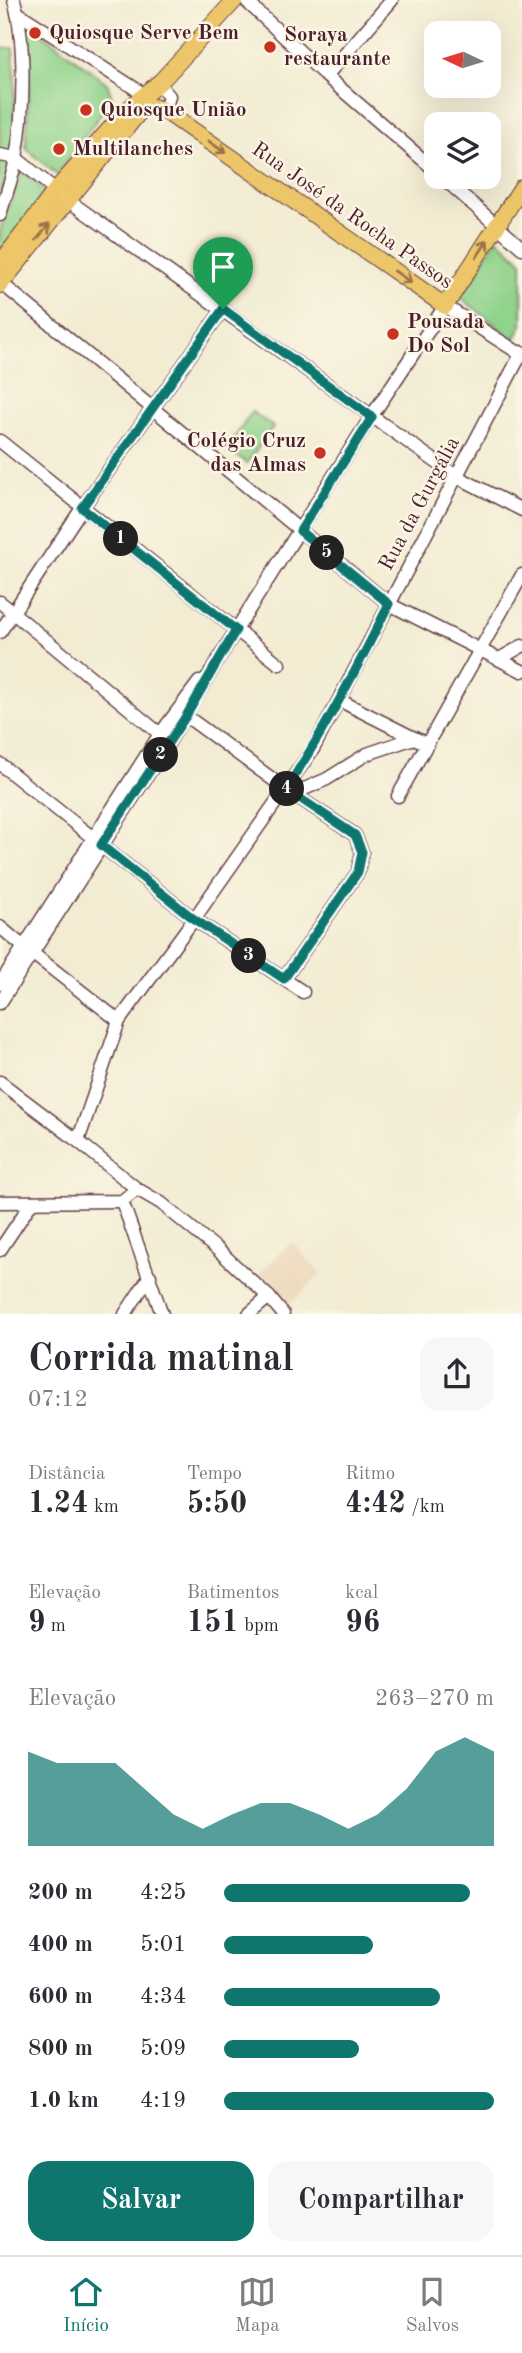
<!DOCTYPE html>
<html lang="pt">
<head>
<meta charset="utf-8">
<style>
  body { margin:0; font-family:"Old Standard TT",serif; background:#f7f7f7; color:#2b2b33; height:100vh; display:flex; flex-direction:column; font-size:26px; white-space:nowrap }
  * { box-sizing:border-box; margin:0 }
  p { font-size:23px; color:#7c7c81 }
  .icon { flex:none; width:38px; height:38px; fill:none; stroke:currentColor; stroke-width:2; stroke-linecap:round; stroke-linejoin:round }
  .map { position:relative; height:1314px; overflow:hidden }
  .drawer { display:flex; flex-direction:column; background:#fff; flex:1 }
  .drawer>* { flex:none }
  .needle { width:46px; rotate:274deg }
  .controls { position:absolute; left:424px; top:21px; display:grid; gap:14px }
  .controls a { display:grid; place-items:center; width:77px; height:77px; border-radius:14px; background:#fff; box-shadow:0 7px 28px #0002; font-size:35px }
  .pin { position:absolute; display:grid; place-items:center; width:60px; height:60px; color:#fff; margin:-72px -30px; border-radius:50% 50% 50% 0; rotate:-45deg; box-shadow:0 0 7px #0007 }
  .pin .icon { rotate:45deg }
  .km { position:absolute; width:35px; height:35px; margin:-18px; border-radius:50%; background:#222; color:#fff; font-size:19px; line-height:35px; text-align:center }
  .round { display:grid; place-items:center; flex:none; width:74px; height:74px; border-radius:21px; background:#f7f7f7 }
  .overview { display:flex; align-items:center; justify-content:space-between; height:119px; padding:0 28px }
  h1 { font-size:38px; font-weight:700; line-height:52px }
  .metrics { display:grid; grid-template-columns:repeat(3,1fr); gap:10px; height:119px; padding:7px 28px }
  .metrics div { display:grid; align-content:center }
  .metrics b { font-size:30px; font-weight:700 }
  .metrics small { font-size:19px; font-weight:400 }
  .metrics p { font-size:19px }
  .chart { height:196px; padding:14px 28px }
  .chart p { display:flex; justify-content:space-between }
  .chart svg { width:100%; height:126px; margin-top:7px; fill:#0f766e; opacity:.7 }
  .action { display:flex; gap:14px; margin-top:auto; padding:14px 28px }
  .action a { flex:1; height:80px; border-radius:21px; background:#0f766e; color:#fff; font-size:28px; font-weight:700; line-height:80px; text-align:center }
  .action a+a { background:#f7f7f7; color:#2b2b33 }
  ul { padding:0 28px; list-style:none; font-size:23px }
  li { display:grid; grid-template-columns:112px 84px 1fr; align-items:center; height:52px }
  li i { height:18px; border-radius:9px; background:#0f766e }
  .tabs { display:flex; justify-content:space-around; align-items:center; height:98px; border-top:2px solid #e1e1e2; background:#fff; font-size:19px; color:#7c7c81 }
  .tabs a { display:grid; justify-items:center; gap:4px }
  .tabs .selected { color:#0f766e }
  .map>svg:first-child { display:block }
</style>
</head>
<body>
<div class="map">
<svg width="522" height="1314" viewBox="0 0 522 1314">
  <rect width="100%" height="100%" fill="#fcf5e5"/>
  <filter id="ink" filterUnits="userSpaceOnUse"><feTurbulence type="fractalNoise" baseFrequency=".0143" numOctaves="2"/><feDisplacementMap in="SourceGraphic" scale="14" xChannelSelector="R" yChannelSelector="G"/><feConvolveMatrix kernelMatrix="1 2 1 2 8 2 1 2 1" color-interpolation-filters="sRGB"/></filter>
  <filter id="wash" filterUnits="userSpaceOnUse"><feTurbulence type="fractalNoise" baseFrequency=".00686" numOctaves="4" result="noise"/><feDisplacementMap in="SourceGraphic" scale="28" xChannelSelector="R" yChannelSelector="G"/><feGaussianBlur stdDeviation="1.57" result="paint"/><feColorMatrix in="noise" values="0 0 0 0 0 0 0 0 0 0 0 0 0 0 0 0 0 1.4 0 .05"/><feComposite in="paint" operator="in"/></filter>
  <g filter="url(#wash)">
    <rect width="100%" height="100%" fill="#f3ecd3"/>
    <polygon fill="#edd7ba" points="292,1242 321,1274 285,1310 255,1278"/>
    <g fill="#90d38b" stroke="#6d795b" stroke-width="2">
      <polygon points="25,25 33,27 107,83 112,98 57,175 26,148 29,87"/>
      <polygon points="0,48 13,48 15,76 14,150 0,206"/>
      <polygon points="22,170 48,193 0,255 0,230"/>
      <polygon points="497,238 522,262 522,325 514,340 460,297"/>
      <polygon points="252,412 273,427 247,463 227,449"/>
    </g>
  </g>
  <g filter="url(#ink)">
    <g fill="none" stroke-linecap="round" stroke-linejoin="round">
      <defs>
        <g id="minor">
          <polyline points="245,0 326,76 436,171"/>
          <polyline points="18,13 145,95"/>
          <polyline points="326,76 392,0"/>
          <polyline points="158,83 169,96 165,111"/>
          <polyline points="0,155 16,158 69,201 456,476 522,510"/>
          <polyline points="442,177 522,248"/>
          <path d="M0,215C5,196 13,177 16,158C24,114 26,42 14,0"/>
          <polyline points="1,283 389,604 522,671"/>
          <polyline points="0,441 279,664"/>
          <polyline points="0,602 160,734"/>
          <polyline points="0,632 82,508 223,309"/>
          <polyline points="501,658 522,646"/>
          <polyline points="339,700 414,738"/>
          <polyline points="186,716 286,789 355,835 362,852 358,872 284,979"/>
          <polyline points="0,764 93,838"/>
          <polyline points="293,794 327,779 367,754 414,738 428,744"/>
          <polyline points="398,796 522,575"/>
          <polyline points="101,845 194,919 303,992"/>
          <polyline points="0,927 25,948"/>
          <polyline points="32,953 119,1021"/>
          <polyline points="0,984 160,734 199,682"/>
          <polyline points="0,1003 169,742 236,630 371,417 445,306 522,355"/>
          <polyline points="0,1082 78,1141 137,1189 161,1203 218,1250 269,1297 283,1314"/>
          <polyline points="78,1141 119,1021 194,919 313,749 522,352"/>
          <polyline points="122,1201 162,1314"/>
          <polyline points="0,1202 122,1201 137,1189"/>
          <polyline points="0,1250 32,1202"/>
          <polyline points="125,1314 150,1276"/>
          <polyline points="249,1314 269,1297"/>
        </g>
        <g id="major">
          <polyline points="0,264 56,190 124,113 162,80 235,0"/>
          <path d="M0,285L140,111C148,105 157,106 165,111L445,306L522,187"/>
        </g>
      </defs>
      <use href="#minor" stroke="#633e44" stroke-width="15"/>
      <use href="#major" stroke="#633e44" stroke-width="18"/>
      <use href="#minor" stroke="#fff" stroke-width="12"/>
      <use href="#major" stroke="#ecc669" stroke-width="16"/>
    </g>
    <defs><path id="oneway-shaft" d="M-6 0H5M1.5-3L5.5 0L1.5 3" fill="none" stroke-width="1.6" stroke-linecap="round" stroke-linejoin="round" transform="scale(1.75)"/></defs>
    <g stroke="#9b724a">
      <use href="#oneway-shaft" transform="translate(217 147) rotate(35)"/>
      <use href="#oneway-shaft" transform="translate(43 232) rotate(-50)"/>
      <use href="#oneway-shaft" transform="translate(482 249) rotate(-57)"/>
      <use href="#oneway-shaft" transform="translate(403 277) rotate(35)"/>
    </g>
  </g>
  <g fill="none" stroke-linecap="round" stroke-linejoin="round" filter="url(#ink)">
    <defs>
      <path id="route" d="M223,309L372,417L300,531L389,604C358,667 325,730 286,789L355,835L362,852L358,872L284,979L194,919L101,845L186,716L236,630L82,508Z"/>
    </defs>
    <use href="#route" stroke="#fff" stroke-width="14"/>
    <use href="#route" stroke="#0f766e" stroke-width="9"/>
  </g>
  <g fill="#c8321e" stroke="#fcf5e5" stroke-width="2.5">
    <circle cx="35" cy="33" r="7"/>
    <circle cx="270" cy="47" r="7"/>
    <circle cx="86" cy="110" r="7"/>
    <circle cx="59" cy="149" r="7"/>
    <circle cx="393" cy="334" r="7"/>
    <circle cx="320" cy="453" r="7"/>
  </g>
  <g text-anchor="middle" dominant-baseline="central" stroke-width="5" stroke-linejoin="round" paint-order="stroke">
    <g font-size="21" font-weight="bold" fill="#4a1f2b" stroke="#fcf5e5" text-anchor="start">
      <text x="49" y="33">Quiosque Serve Bem</text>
      <text x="284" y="35">Soraya<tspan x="284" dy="24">restaurante</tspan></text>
      <text x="100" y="110">Quiosque União</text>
      <text x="73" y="149">Multilanches</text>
      <text x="407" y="322">Pousada<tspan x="407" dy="24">Do Sol</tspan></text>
      <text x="306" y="441" text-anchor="end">Colégio Cruz<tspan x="306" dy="24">das Almas</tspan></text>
    </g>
    <g font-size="21" fill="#4a1f2b" stroke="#fcf5e5">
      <text transform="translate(352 216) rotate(35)">Rua José da Rocha Passos</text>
      <text transform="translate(420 504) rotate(-62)">Rua da Gurgália</text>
    </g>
  </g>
</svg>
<div class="controls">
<a><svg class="needle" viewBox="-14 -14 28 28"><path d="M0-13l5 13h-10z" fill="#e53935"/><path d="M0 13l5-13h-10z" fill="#7c7c81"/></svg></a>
<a><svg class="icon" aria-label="layers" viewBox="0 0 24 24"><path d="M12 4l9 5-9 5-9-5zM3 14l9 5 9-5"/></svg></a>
</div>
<div class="pin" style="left:223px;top:309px;background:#1e9e55"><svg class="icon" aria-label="arrive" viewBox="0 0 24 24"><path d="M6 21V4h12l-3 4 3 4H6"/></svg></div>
<b class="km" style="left:121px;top:539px">1</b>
<b class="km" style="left:161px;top:755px">2</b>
<b class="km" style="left:249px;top:956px">3</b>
<b class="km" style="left:287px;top:789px">4</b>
<b class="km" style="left:327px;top:553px">5</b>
</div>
<section class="drawer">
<div class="overview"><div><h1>Corrida matinal</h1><p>07:12</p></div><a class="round"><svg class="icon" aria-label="share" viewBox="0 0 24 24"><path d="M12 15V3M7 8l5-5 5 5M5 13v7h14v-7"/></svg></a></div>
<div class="metrics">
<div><p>Distância</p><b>1.24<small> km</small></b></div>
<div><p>Tempo</p><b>5:50</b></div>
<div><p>Ritmo</p><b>4:42<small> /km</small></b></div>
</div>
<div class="metrics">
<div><p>Elevação</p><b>9<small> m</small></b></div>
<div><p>Batimentos</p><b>151<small> bpm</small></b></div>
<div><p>kcal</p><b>96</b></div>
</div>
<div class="chart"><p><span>Elevação</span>263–270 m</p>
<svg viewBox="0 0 160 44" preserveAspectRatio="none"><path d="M0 44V11L10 15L20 15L30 15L40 24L50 33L60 38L70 33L80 29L90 29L100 33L110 38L120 33L130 24L140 11L150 6L160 11V44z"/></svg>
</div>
<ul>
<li><b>200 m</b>4:25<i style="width:91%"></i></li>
<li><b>400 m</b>5:01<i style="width:55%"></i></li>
<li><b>600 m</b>4:34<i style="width:80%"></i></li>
<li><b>800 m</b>5:09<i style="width:50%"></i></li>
<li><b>1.0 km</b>4:19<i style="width:100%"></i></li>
</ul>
<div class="action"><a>Salvar</a><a>Compartilhar</a></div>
</section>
<nav class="tabs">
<a class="selected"><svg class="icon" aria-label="home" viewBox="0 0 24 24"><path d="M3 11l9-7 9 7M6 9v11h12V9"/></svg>Início</a>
<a><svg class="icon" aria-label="map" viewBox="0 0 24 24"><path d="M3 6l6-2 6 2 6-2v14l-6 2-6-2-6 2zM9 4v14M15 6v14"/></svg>Mapa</a>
<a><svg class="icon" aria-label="saved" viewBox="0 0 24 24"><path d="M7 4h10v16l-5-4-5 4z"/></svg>Salvos</a>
</nav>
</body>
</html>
